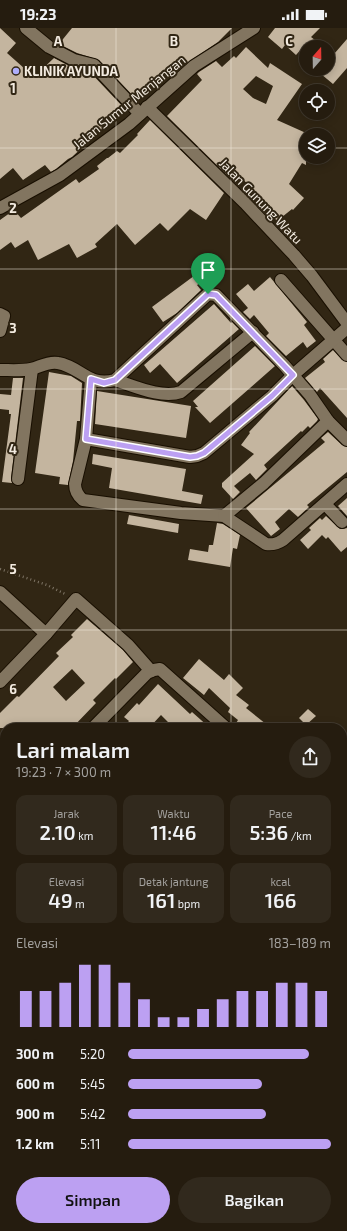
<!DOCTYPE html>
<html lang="id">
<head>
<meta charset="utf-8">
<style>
  body { margin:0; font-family:"Exo 2",sans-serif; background:#31291d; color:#f1f3f6; height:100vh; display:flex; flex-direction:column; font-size:15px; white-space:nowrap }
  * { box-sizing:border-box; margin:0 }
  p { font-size:13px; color:#a3a19e }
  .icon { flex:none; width:22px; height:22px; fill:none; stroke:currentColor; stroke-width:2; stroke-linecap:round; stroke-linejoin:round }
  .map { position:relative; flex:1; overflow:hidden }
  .panel { position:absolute; left:0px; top:695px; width:347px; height:508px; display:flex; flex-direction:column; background:#251c0f; border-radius:16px 16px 0 0; box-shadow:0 2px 10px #0003,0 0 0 1px #423a2f }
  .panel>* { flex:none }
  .needle { width:26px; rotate:20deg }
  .tools { position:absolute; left:299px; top:12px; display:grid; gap:8px }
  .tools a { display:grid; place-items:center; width:36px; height:36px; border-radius:50%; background:#251c0f; box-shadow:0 2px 10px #0003,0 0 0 1px #423a2f; font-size:20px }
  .pin { position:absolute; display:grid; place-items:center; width:34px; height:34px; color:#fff; margin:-41px -17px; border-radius:50% 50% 50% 0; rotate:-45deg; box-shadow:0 0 4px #0007 }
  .pin .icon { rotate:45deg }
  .round { display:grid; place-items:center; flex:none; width:42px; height:42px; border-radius:21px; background:#31291d }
  .headline { display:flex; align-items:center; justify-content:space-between; height:68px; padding:0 16px }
  h1 { font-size:22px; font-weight:600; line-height:30px }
  .metrics { display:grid; grid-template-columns:repeat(3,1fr); gap:6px; height:68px; padding:4px 16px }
  .metrics div { display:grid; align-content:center; border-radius:10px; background:#31291d; text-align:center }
  .metrics b { font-size:20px; font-weight:600 }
  .metrics small { font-size:11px; font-weight:400 }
  .metrics p { font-size:11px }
  .chart { height:112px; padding:8px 16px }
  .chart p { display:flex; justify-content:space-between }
  .chart svg { width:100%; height:72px; margin-top:4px; stroke:#bca0f2; stroke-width:6 }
  .action { display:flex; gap:8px; margin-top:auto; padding:8px 16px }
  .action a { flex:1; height:46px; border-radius:24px; background:#bca0f2; color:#111; font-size:16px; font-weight:600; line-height:46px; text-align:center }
  .action a+a { background:#31291d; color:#f1f3f6 }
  ul { padding:0 16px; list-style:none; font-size:13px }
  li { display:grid; grid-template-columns:64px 48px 1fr; align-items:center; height:30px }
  li i { height:10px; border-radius:5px; background:#bca0f2 }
  .status { display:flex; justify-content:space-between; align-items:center; height:28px; padding:0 20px; background:#251c0f; direction:ltr }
  .status svg { height:11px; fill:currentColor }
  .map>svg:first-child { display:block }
</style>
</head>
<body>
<div class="status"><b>19:23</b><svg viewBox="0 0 49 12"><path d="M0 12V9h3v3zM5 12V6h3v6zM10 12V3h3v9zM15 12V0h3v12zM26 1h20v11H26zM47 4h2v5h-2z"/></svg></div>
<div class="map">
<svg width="347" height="1203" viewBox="0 0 347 1203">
  <rect width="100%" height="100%" fill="#312614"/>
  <polygon fill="#403e70" points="347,1139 347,1203 249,1203 257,1198 342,1198 342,1142"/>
  <g fill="#c4b59f" fill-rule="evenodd">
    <polygon points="0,0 16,15 7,25 34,49 54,30 71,39 90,44 124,80 72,129 68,131 56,141 51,144 45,137 23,152 13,140 0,151"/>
    <polygon points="72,0 232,0 218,14 187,35 186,34 180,39 179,38 165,50 161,46 138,73 99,32 77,25 59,16"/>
    <polygon points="275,0 320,0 311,9 324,19 303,19 296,27 285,17 282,21 268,9"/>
    <polygon points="347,11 347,40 333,56 315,41 328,41 328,33"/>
    <path d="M246,19L268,40L270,35L302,56L277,92L306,105V137L302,135L289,156L304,170L293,182L292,181L277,193L265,178L249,166L253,160L236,146L232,152L167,88L202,52L197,46L199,44L216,33L222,39L234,28L236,30ZM256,48L273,58L266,76L253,70L243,61Z"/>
    <polygon points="150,92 224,165 206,192 190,181 168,203 160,195 135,217 117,196 95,216 97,219 77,230 69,216 38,232 28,212 15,220 11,214 0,222 0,192 14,182 21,190 76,151 79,155 99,141 97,138 107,130 108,130 117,123 120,125 138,107 137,106"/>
    <polygon points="202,242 208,250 197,257 201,262 177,285 163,294 152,279"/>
    <polygon points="270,249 307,294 304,297 316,313 307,320 303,314 286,328 266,308 269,305 254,287 250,291 243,284 248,280 236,266 248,256 254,263"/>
    <polygon points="214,276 231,295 232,294 239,301 177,355 160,336 150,345 144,337"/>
    <polygon points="255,318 275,338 210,395 195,379 198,379 193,373"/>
    <polygon points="333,322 342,332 347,334 347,390 320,360 317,364 305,350 325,334 323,331"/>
    <polygon points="49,344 71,348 82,355 80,393 77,393 73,433 68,457 59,456 60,449 35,445"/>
    <polygon points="13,350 23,350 11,450 12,455 2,454 11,386 9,386 9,382 0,381 0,366 11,367"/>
    <polygon points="292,358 304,372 318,391 317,393 310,400 308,398 302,404 301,403 264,437 267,441 256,452 250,445 234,458 240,464 233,471 222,459 222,455 254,426 241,417 250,405 249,404"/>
    <polygon points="97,363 191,378 186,410 95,396"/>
    <polygon points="328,404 342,417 347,419 347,444 307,477 309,479 298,489 289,481 275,494 280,501 271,508 246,480 325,414 321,410"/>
    <polygon points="93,426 186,441 182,463 203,467 201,476 109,460 112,440 92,436"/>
    <polygon points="347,470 347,488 338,478"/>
    <polygon points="129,487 179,496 178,505 127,496"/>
    <polygon points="326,488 340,501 343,501 347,500 347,519 341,524 328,509 326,511 322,507 308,521 300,512 311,502 309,500 320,490 322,492"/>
    <polygon points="217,495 223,496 240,507 237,521 233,520 230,539 188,532 190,521 208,524 209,517 213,517"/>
    <path d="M87,591L123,622L133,634L116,651L115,650L93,672L96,675L72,700H0V685L17,668L19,669L59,628L56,625L73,609L71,607ZM72,641L85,655L66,673L53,659Z"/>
    <polygon points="199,631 224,652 229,646 243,660 236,667 249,677 246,680 271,700 233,700 238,692 228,684 230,680 209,660 204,667 183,650"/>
    <polygon points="158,656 190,686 192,684 210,700 174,700 161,687 149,700 123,700 129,693 124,689 137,675 139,677"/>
    <polygon points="308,681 316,688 306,697 299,690"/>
  </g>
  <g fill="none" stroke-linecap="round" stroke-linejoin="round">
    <defs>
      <g id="minor">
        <polyline points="26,0 49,19 74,32 94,37 140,86"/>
        <polyline points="147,79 245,175 294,227 312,248 347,295"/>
        <polyline points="0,180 60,147 129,96 194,38 254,0"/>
        <polyline points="281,252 347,327"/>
        <polyline points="0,286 4,288 0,303"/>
        <path d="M0,342C10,342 21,343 31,341C40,339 48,333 58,335C81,339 88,359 115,352L208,266L216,267L284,337L310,367L328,393L347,412"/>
        <path d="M91,351L86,411L75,456C75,463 78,468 83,472L181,485L224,488L266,516C273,517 277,516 283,512L347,456"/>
        <path d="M115,352C134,358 162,371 181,364L253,304"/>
        <polyline points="86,411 190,429 197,428 204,425 272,368 293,347 347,300"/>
        <polyline points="18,451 32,341"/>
        <polyline points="325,476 342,494"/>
        <polyline points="224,488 264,455 328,393"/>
        <polyline points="0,564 46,606 76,571 128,617 151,643"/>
        <polyline points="0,654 46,606"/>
        <polyline points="93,700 147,645 154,642 160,641 226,700"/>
        <polyline points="0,804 5,798"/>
        <polyline points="342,804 347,809"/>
        <polyline points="342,875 347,871"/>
        <polyline points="0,878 5,883"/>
        <polyline points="0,905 5,909"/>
        <polyline points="342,991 347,988"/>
        <polyline points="0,1047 5,1052"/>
        <polyline points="342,1106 347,1103"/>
        <polyline points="0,1134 5,1129"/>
        <polyline points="0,1186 5,1190"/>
        <polyline points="5,1203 13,1198"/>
        <polyline points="202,1203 209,1198"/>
      </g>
    </defs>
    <use href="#minor" stroke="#190f01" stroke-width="14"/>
    <polyline stroke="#7f7566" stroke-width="2.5" stroke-dasharray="1 3" stroke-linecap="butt" points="0,541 47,557 65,566"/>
    <use href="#minor" stroke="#827560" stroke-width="12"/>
  </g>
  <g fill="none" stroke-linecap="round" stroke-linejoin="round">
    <defs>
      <polygon id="route" points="208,266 216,267 293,347 272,368 204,425 197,428 190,429 86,411 91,351 104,355 115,352"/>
    </defs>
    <use href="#route" stroke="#fff" stroke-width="8"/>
    <use href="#route" stroke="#bca0f2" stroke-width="5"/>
  </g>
  <path fill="none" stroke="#f3ebe0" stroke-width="1" stroke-opacity="0.55" d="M116,0V700M231,0V700M0,120H306M328,120H347M0,241H347M0,361H347M0,481H347M0,602H347M0,722H5M342,722H347M0,842H5M342,842H347M0,962H5M342,962H347M0,1083H5M342,1083H347M116,1198V1203M231,1198V1203"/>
  <circle fill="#aeaefb" stroke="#312614" stroke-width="1.5" cx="16" cy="43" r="4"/>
  <g text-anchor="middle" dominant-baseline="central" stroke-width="4" stroke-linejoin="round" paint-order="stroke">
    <g font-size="13" font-weight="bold" fill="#f3ebe0" stroke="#312614" text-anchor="start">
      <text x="24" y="43">KLINIK AYUNDA</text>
    </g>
    <g font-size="13" fill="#f3ebe0" stroke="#312614">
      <text transform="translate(129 74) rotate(-39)">Jalan Sumur Menjangan</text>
      <text transform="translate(261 173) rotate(46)">Jalan Gunung Watu</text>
    </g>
  </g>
  <g font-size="13" text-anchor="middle" font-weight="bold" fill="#f3ebe0" stroke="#312614" stroke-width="4" stroke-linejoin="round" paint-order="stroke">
    <text x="58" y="18">A</text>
    <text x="174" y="18">B</text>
    <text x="289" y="18">C</text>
    <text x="13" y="65">1</text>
    <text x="13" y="185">2</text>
    <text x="13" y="305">3</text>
    <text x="13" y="426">4</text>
    <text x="13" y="546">5</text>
    <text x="13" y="666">6</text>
  </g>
</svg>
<div class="tools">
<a><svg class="needle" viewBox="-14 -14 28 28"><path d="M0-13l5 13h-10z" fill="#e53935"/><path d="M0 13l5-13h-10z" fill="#a3a19e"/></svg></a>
<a><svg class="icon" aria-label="locate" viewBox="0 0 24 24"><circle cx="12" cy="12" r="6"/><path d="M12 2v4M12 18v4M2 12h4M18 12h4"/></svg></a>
<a><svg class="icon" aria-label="layers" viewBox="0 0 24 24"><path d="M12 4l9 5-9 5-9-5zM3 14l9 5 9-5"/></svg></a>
</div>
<div class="pin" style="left:208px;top:266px;background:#1e9e55"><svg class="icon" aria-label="arrive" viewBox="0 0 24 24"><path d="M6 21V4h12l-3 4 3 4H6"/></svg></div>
<section class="panel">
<div class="headline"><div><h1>Lari malam</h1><p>19:23 · 7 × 300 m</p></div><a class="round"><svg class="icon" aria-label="share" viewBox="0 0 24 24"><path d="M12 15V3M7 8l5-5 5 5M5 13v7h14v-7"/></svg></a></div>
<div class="metrics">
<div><p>Jarak</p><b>2.10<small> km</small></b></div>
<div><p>Waktu</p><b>11:46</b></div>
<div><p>Pace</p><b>5:36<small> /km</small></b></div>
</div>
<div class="metrics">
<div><p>Elevasi</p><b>49<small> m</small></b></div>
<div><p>Detak jantung</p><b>161<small> bpm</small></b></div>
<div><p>kcal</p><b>166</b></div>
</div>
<div class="chart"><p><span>Elevasi</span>183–189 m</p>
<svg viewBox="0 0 160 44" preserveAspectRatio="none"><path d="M5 44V22M15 44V22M25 44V17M35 44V6M45 44V6M55 44V17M65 44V27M75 44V38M85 44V38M95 44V33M105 44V27M115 44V22M125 44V22M135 44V17M145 44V17M155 44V22"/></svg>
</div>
<ul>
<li><b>300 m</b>5:20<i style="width:89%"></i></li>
<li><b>600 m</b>5:45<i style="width:66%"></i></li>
<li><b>900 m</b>5:42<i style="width:68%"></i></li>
<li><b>1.2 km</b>5:11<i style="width:100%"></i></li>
</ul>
<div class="action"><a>Simpan</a><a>Bagikan</a></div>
</section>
</div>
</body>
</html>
